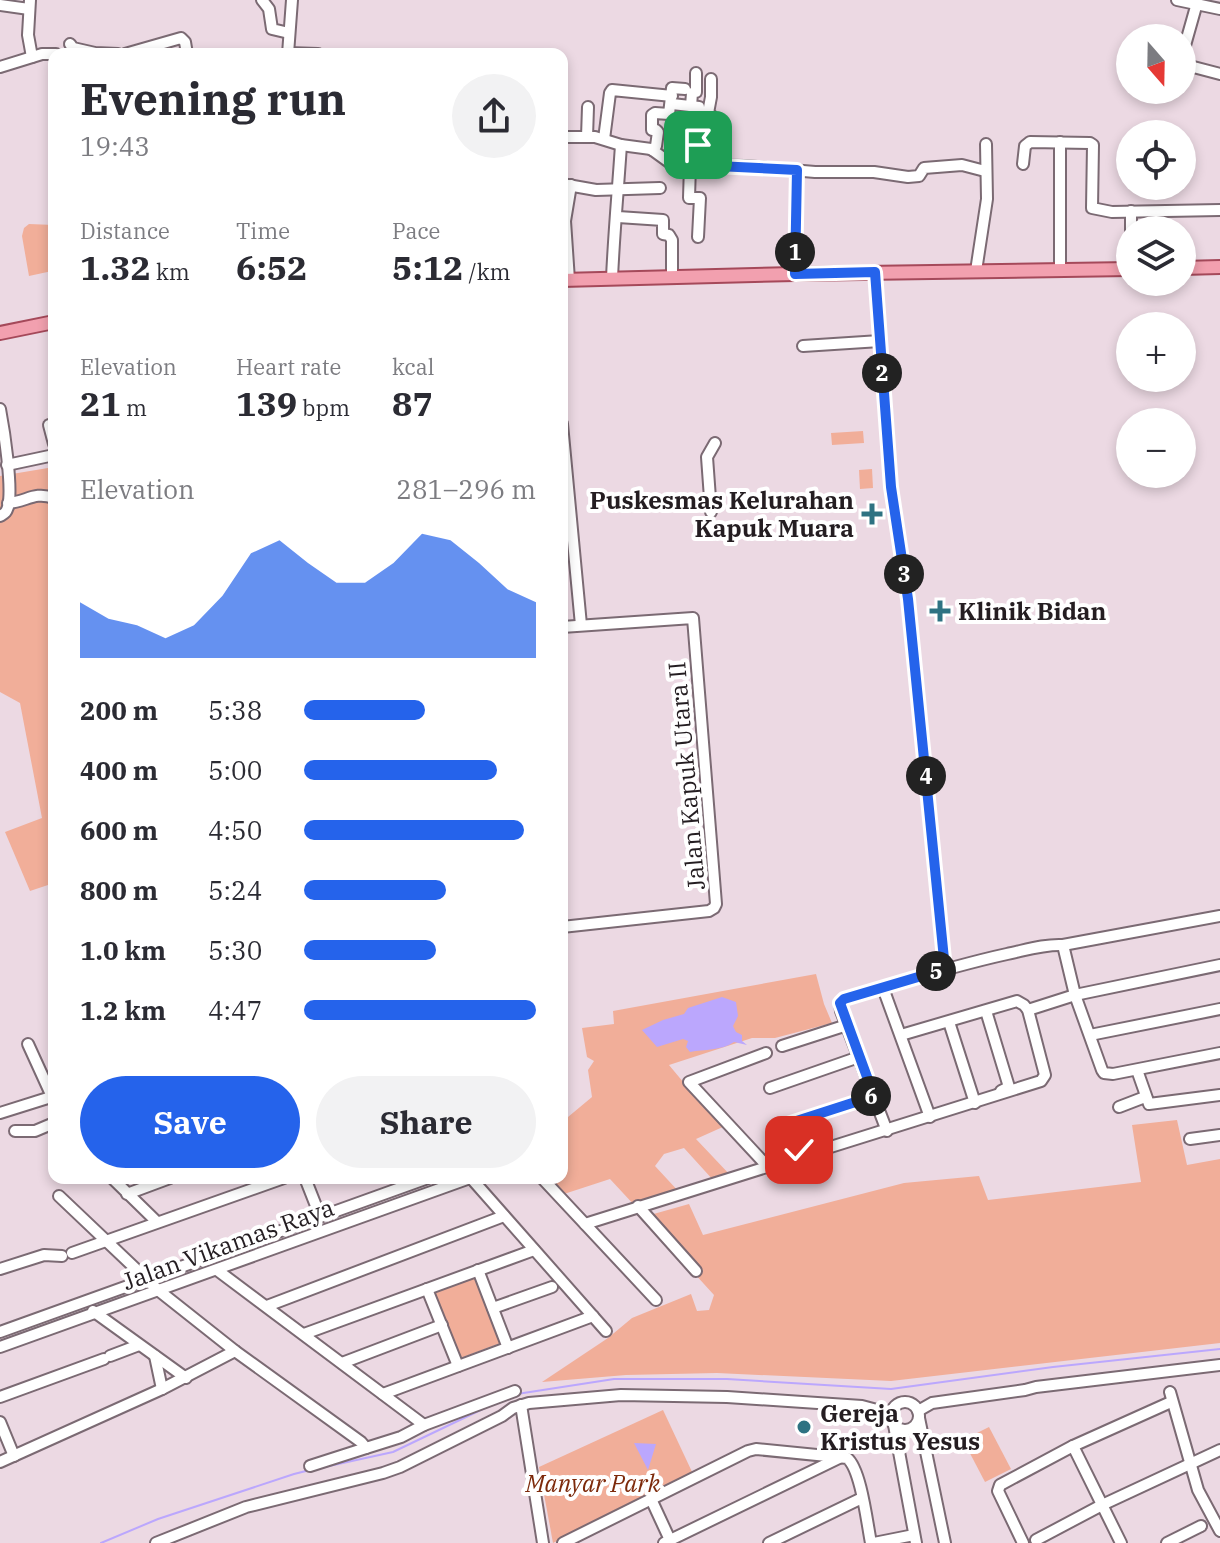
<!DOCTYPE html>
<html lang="en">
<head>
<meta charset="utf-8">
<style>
  body { margin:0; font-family:"IBM Plex Serif",serif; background:#f2f2f3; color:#2b2b33; height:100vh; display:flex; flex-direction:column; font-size:30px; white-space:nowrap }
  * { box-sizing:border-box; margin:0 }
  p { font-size:26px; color:#7c7c81 }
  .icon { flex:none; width:44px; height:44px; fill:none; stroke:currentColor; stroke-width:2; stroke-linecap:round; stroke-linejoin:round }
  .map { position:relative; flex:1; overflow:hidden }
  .drawer { position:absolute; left:48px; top:48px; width:520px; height:1136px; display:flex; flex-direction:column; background:#fff; border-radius:16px; box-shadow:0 4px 12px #0003 }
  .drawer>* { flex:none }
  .needle { width:52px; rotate:160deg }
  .controls { position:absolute; left:1116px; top:24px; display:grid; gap:16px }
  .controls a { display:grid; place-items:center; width:80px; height:80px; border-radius:50%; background:#fff; box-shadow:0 4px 12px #0003; font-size:40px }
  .pin { position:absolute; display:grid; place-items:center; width:68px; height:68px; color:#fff; margin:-34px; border-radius:16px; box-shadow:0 4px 12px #0006 }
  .km { position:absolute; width:40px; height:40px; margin:-20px; border-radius:50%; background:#222; color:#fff; font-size:22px; line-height:40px; text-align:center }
  .round { display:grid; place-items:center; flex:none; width:84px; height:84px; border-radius:42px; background:#f2f2f3 }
  .summary { display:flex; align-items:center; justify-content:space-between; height:136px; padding:0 32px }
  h1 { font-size:44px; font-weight:700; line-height:60px }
  .figures { display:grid; grid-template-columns:repeat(3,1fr); gap:12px; height:136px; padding:8px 32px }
  .figures div { display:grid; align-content:center }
  .figures b { font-size:34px; font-weight:700 }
  .figures small { font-size:22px; font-weight:400 }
  .figures p { font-size:22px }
  .chart { height:224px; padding:16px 32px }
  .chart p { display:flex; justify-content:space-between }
  .chart svg { width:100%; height:144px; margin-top:8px; fill:#2563eb; opacity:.7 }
  .action { display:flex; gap:16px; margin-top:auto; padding:16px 32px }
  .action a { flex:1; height:92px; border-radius:48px; background:#2563eb; color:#fff; font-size:32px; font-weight:700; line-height:92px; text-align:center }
  .action a+a { background:#f2f2f3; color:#2b2b33 }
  ul { padding:0 32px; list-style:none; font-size:26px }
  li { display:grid; grid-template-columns:128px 96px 1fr; align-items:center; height:60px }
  li i { height:20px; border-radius:10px; background:#2563eb }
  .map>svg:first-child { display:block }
</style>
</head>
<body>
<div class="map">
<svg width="1220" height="1543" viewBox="0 0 1220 1543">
  <rect width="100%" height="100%" fill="#ecd9e3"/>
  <g fill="#f1ae99">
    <polygon points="29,224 54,225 54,281 52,271 29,276 22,236 24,228"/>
    <polygon points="863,431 864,443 832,445 831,433"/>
    <polygon points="54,467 54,883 30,891 5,832 42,818 20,703 0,692 0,476"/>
    <polygon points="872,469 873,488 860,489 859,470"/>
    <polygon points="816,974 824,1004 832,1023 775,1038 752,1038 669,1065 704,1107 725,1126 696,1139 731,1176 714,1181 684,1148 664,1154 655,1166 680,1193 636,1207 610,1179 564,1194 547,1178 562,1178 562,1122 592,1097 588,1070 594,1061 587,1057 582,1028 614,1024 613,1011"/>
    <polygon points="1177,1120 1187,1165 1220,1159 1220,1343 891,1381 717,1373 626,1375 542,1382 608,1338 632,1318 691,1294 697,1311 709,1310 714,1295 643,1217 689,1204 703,1235 904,1183 979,1176 988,1200 1141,1182 1132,1125"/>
    <polygon points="476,1272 503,1342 458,1359 432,1289"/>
    <polygon points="663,1410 693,1474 553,1543 539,1467"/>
    <polygon points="989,1427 1011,1469 985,1482 963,1440"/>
  </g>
  <g fill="#bba7fd">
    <path d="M722,997L736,1002L738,1016L733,1026L736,1032L742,1035V1041L747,1045L734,1042C721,1051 705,1049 690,1052L686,1047L688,1041L683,1039L657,1047L642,1030L663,1020L684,1014L688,1008Z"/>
    <polygon points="634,1443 656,1444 648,1470"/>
  </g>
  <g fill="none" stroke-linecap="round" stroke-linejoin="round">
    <g stroke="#bba7fd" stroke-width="2">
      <polyline points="517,1394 614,1379 727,1379 891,1389 1053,1367 1220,1349"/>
      <polyline points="320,1468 393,1452 489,1406"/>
      <polyline points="101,1543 158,1519 294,1474 310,1470"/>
    </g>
    <defs>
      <g id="minor">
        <polyline points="30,0 28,35 32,57"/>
        <polyline points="262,0 269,9 272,29 289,33"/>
        <polyline points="1177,0 1220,9"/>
        <polyline points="0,5 29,9"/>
        <polyline points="70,44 73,48 95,53 118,54"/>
        <polyline points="288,53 318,54"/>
        <polyline points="125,54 181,38 185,42 187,54"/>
        <polyline points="288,54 292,0"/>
        <polyline points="1182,56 1197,3"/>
        <polyline points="1182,64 1220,74"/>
        <polyline points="0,67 42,54 56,54"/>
        <polyline points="672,104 699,107 699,118 690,118 687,138 689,141 698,145 696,165"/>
        <polyline points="691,106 692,93 696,92 696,73"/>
        <polyline points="562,137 595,137 621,145 651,149 669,162 680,165 745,166 815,172 874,172 908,177 919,176 924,168 962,165 985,171"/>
        <polyline points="587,137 588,107"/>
        <polyline points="604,139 610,93 612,90 672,96"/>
        <polyline points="652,150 656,146 658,132 656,130 652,130 652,115 655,113 669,114 672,88 685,89"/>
        <polyline points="1023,164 1025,146 1030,142 1090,143 1093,145 1092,208 1112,212 1220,210"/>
        <polyline points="690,165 689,198 700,198 698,237"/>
        <polyline points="707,165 711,140 711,115 708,113 711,97 711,79"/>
        <polyline points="562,184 596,190 660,188"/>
        <polyline points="617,216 618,217 663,220 663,234 669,235 672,240 672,277"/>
        <polyline points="1131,230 1131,211"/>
        <polyline points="1060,270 1060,142"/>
        <polyline points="976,271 987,199 986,144"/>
        <polyline points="875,272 891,487 908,599 945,969"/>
        <polyline points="795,274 797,170"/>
        <path d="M612,278C614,233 618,190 621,145"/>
        <polyline points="569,280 565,221 571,185"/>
        <polyline points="803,346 880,341"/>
        <path d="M0,409C4,430 13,488 8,507C6,513 5,513 0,516"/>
        <polyline points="562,424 581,625"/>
        <polyline points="49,425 54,444"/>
        <polyline points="7,465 54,455"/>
        <path d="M8,503C27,502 33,491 54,498"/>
        <polyline points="711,512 707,457 715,443"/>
        <polyline points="562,627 693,618 716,904 714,908 709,911 562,927"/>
        <polyline points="1063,945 1075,995 1102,1070 1104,1073 1113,1074 1220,1053"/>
        <polyline points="883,988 930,1117"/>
        <polyline points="1028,1010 1075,995 1220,965"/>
        <polyline points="986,1011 1009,1087 1001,1091"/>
        <polyline points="949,1022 975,1103"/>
        <polyline points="1090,1035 1220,1009"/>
        <polyline points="28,1044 54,1101"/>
        <polyline points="782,1046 847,1025"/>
        <polyline points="766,1053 689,1082 768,1167"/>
        <polyline points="1137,1070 1149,1104 1220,1095"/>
        <polyline points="770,1088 859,1057"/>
        <polyline points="1119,1107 1145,1097"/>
        <polyline points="0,1113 51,1097"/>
        <polyline points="780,1124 804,1156"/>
        <polyline points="781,1126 874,1096"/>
        <polyline points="15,1131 35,1131 54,1123"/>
        <path d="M887,1131L841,1011L840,1003L844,999C899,983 952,966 1007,954C1026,950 1044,944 1063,945L1220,916"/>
        <polyline points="1190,1139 1220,1135"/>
        <polyline points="112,1178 157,1222"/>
        <polyline points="305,1178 320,1216"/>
        <polyline points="471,1178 606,1331"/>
        <polyline points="542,1178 656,1300"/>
        <polyline points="127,1194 170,1178"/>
        <polyline points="59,1196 158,1290 235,1351 361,1442 366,1448 401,1437 424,1425 515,1391"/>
        <polyline points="638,1206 696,1271"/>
        <polyline points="585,1224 1041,1081 1045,1075 1028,1010 1024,1005 1017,1001 901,1035"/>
        <polyline points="72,1253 284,1178"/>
        <polyline points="0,1269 44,1255 62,1256"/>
        <polyline points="217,1270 424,1425"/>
        <polyline points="478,1270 508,1348"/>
        <polyline points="427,1289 458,1366"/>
        <polyline points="267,1306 504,1216"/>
        <polyline points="493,1308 552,1287"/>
        <polyline points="93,1311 186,1378"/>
        <polyline points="0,1332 428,1178"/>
        <polyline points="304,1334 534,1250"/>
        <polyline points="0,1347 470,1178"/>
        <polyline points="110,1356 139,1345"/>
        <polyline points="155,1356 162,1389"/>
        <polyline points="342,1363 442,1325"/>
        <polyline points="1170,1392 1198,1490 1220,1531"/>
        <polyline points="383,1394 593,1316"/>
        <polyline points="0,1397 104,1359"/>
        <circle cx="905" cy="1416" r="14"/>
        <polyline points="521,1405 543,1543"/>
        <polyline points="918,1411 932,1403 1025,1390 1036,1387 1220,1365"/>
        <polyline points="919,1418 945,1543"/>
        <polyline points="0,1422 14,1456"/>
        <polyline points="894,1425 916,1543"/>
        <polyline points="1073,1446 1121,1543"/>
        <polyline points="0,1462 162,1389 235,1351"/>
        <polyline points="310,1466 366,1448"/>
        <polyline points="651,1499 670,1540"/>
        <polyline points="1036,1540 1102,1505 1220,1450"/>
        <polyline points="156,1543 246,1507 383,1473 400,1467 502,1416 513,1408 529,1403 621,1395 727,1397 862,1406 892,1414"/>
        <path d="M563,1543L748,1451L756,1449L847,1458C861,1469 867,1523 871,1543"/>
        <polyline points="664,1543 839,1458"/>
        <polyline points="769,1543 862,1498"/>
        <polyline points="874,1543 914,1535"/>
        <polyline points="1023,1543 998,1491 1000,1485 1073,1446 1171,1402"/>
        <polyline points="1167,1543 1201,1526"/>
      </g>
      <g id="major">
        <polyline points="1182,268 1220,267"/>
        <polyline points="562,280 795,274 1130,269"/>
        <polyline points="0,333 54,322"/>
      </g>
    </defs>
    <use href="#minor" stroke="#7b6a73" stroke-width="14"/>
    <use href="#major" stroke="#a5495a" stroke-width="16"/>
    <use href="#minor" stroke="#fff" stroke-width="10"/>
    <use href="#major" stroke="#f2a0af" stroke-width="12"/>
  </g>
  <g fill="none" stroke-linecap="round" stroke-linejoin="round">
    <defs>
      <polyline id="route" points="698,145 696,165 797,170 795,274 875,272 891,487 908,599 945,969 844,999 840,1003 874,1096 781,1126 799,1150"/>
    </defs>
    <use href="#route" stroke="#fff" stroke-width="16"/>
    <use href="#route" stroke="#2563eb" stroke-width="10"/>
  </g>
  <g fill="#2e7282" stroke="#fff" stroke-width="3">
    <path d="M868 502h8v8h8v8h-8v8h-8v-8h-8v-8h8z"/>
    <path d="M936 599h8v8h8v8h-8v8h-8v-8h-8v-8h8z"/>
    <circle cx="804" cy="1427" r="8"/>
  </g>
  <g text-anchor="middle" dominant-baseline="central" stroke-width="8" stroke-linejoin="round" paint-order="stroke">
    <g font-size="24" font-weight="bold" fill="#241d21" stroke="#fff" text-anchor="start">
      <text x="854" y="500" text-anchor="end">Puskesmas Kelurahan<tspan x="854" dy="28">Kapuk Muara</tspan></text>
      <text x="958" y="611">Klinik Bidan</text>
      <text x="820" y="1413">Gereja<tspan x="820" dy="28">Kristus Yesus</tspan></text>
    </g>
    <g font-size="24" fill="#241d21" stroke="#fff">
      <text transform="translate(686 776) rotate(-95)">Jalan Kapuk Utara II</text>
      <text transform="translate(228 1244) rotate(-20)">Jalan Vikamas Raya</text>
    </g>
    <g font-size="24" font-style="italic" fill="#7d2a0b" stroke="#fff">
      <text x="593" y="1483">Manyar Park</text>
    </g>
  </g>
</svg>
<div class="controls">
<a><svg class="needle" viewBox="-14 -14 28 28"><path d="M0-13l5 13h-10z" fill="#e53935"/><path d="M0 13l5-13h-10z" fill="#7c7c81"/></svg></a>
<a><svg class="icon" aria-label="locate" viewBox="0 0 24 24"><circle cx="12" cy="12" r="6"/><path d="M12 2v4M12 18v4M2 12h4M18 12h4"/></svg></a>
<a><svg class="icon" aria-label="layers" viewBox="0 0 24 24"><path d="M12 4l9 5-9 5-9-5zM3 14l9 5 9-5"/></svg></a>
<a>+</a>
<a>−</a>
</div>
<div class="pin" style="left:698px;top:145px;background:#1e9e55"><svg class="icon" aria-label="arrive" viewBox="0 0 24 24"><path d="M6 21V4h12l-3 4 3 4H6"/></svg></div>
<div class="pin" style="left:799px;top:1150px;background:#d93025"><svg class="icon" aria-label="check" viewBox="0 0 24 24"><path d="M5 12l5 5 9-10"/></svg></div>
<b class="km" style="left:795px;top:252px">1</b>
<b class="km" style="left:882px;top:373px">2</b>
<b class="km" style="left:904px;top:574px">3</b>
<b class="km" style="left:926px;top:776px">4</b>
<b class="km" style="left:936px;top:971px">5</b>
<b class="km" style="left:871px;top:1096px">6</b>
<section class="drawer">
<div class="summary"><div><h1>Evening run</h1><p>19:43</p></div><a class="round"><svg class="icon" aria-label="share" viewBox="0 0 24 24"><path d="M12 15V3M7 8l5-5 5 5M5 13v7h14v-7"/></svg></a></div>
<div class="figures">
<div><p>Distance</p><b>1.32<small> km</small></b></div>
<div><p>Time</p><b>6:52</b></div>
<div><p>Pace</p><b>5:12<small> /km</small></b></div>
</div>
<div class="figures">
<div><p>Elevation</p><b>21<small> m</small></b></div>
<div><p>Heart rate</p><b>139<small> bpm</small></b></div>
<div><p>kcal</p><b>87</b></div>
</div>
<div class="chart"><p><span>Elevation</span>281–296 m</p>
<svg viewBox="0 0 160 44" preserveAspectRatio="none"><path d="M0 44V27L10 32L20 34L30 38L40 34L50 25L60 12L70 8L80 15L90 21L100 21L110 15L120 6L130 8L140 15L150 23L160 27V44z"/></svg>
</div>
<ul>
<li><b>200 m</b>5:38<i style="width:52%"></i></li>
<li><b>400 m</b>5:00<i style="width:83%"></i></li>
<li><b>600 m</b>4:50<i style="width:95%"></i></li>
<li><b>800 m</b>5:24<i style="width:61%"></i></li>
<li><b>1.0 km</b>5:30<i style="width:57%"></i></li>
<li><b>1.2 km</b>4:47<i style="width:100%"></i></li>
</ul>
<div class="action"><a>Save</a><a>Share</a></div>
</section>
</div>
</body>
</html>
